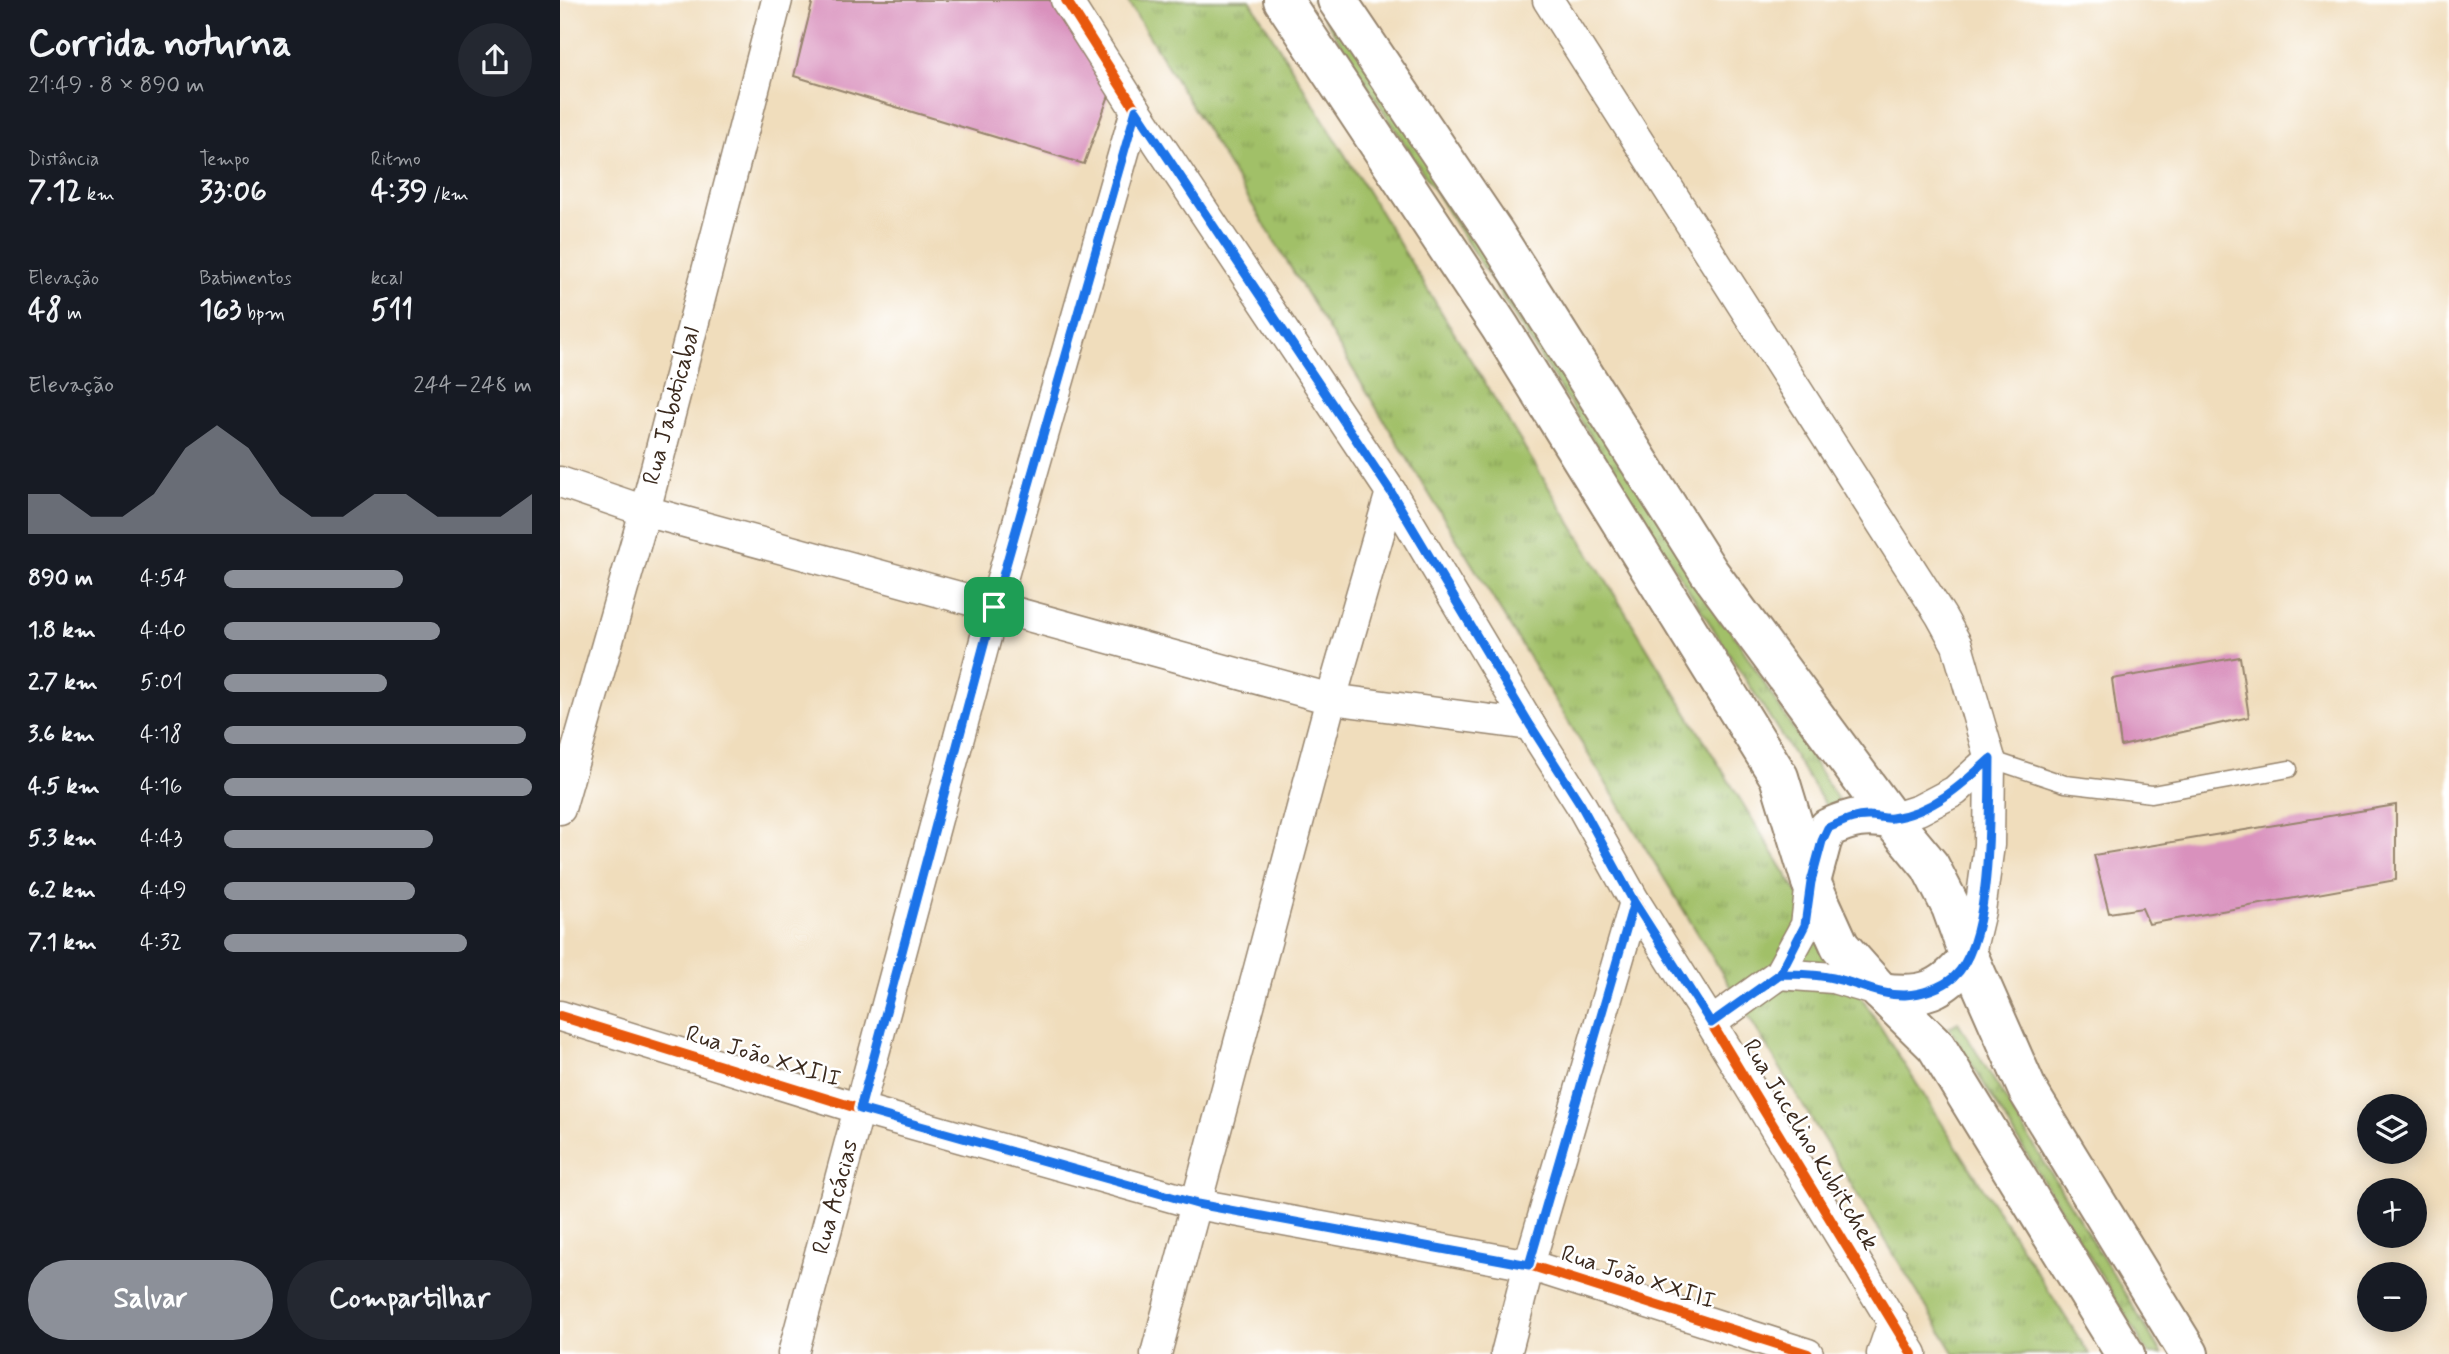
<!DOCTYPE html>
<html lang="pt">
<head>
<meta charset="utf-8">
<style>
  body { margin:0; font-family:Mynerve,sans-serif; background:#242831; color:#f1f3f6; height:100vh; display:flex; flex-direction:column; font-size:26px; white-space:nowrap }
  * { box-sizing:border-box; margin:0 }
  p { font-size:23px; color:#9ea1a6 }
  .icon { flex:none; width:38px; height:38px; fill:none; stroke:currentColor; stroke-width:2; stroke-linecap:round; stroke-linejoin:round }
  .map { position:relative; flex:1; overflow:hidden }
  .panel { display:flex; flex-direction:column; background:#171b24; width:560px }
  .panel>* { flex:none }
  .controls { position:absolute; left:1797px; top:1094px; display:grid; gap:14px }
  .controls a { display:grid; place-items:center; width:70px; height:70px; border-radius:50%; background:#171b24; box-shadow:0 4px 18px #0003; font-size:35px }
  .pin { position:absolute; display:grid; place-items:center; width:60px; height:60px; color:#fff; margin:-30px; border-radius:14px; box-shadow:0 4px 10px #0006 }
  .round { display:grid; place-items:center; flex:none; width:74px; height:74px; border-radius:37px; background:#242831 }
  .head { display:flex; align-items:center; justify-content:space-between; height:119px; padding:0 28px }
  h1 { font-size:38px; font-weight:700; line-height:52px }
  .stats { display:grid; grid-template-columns:repeat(3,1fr); gap:10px; height:119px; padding:7px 28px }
  .stats div { display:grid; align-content:center }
  .stats b { font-size:30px; font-weight:700 }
  .stats small { font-size:19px; font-weight:400 }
  .stats p { font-size:19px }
  .chart { height:196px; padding:14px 28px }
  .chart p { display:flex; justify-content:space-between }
  .chart svg { width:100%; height:126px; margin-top:7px; fill:#8c9099; opacity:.7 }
  .cta { display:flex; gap:14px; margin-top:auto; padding:14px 28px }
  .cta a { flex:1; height:80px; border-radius:42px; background:#8c9099; color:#fff; font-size:28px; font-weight:700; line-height:80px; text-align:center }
  .cta a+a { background:#242831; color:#f1f3f6 }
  ul { padding:0 28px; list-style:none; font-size:23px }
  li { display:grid; grid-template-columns:112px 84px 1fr; align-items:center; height:52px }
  li i { height:18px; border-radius:9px; background:#8c9099 }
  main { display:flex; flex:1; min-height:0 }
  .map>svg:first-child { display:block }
</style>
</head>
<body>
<main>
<section class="panel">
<div class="head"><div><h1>Corrida noturna</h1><p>21:49 · 8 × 890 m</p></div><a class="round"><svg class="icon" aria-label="share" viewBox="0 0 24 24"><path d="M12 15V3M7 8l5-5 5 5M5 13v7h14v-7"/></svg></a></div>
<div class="stats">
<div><p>Distância</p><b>7.12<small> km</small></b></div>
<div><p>Tempo</p><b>33:06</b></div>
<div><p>Ritmo</p><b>4:39<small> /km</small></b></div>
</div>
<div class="stats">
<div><p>Elevação</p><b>48<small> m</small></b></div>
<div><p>Batimentos</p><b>163<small> bpm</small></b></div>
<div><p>kcal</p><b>511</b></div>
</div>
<div class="chart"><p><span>Elevação</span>244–248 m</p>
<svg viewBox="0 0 160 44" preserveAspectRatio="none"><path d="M0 44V30L10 30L20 38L30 38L40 30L50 14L60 6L70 14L80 30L90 38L100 38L110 30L120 30L130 38L140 38L150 38L160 30V44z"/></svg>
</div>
<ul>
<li><b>890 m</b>4:54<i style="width:58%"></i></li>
<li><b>1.8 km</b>4:40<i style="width:70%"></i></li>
<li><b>2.7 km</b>5:01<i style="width:53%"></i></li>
<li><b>3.6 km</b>4:18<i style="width:98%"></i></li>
<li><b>4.5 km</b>4:16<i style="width:100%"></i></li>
<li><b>5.3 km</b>4:43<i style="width:68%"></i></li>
<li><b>6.2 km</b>4:49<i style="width:62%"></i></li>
<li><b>7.1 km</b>4:32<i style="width:79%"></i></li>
</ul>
<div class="cta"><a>Salvar</a><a>Compartilhar</a></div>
</section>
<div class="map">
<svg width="1889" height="1354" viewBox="0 0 1889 1354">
  <defs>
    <pattern id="grass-tufts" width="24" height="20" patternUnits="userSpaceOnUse" patternTransform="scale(1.75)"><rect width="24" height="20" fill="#a1c068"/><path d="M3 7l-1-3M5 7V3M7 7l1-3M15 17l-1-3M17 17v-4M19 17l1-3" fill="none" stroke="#849c55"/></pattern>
  </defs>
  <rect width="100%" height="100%" fill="#fff"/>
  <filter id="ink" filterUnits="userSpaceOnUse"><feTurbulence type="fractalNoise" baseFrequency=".0143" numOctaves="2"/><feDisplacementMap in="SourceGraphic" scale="14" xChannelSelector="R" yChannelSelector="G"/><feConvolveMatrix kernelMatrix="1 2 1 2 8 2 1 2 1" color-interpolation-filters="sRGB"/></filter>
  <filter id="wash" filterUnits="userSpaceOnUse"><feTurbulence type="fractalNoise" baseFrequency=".00686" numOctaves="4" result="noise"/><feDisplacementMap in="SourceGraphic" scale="28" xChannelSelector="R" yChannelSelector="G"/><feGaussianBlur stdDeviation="1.57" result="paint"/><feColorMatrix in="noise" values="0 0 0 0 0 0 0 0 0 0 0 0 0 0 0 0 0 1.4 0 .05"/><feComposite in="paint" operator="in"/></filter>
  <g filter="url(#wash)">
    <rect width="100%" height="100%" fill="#f0ddbc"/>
    <g fill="url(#grass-tufts)" stroke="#6e7543" stroke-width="2">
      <polygon points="567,0 690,0 1300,995 1529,1354 1395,1354"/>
      <polygon points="753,0 773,0 1278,800 1268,809"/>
      <polygon points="1398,1022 1602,1354 1589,1354 1389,1027"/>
    </g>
    <g id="blocks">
      <g fill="#d991bd">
        <polygon points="253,0 501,0 552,87 524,164 234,76"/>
        <polygon points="1680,657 1689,717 1561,746 1552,679"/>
        <polygon points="1836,805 1836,880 1589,924 1582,908 1549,913 1534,855"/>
      </g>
    </g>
  </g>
  <g filter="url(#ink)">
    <use href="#blocks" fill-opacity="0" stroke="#96846d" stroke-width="2"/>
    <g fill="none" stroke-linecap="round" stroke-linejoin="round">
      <defs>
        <polyline id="service" points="1430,759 1505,784 1592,794 1729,769"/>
        <g id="minor">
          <polyline points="506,0 576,110 831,492 970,725 1021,805 1075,902 1151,1023 1352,1354"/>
          <polyline points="988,0 1381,616 1397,645 1430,759 1429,845 1420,911 1409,957"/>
          <polyline points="0,482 85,511 771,699 970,725"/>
          <polyline points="0,809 85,511 217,0"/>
          <polyline points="1331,819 1359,810 1395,791 1430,759"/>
          <polyline points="1219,974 1273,978 1321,992"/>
          <polyline points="0,1016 300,1109 637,1204 969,1265 1248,1354"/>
          <polyline points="1151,1023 1219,974 1246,925 1251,882"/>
          <polyline points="233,1354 434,607 576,110"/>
          <polyline points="596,1354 771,699 831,492"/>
          <polyline points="946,1354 969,1265 1075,902"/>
          <polyline points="1322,1354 1333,1322"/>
        </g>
        <g id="secondary">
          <polyline points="723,0 940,327 1219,777 1251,882 1280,946 1321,992 1376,1046 1565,1354"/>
          <polyline points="777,0 935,234 1149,572 1331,819 1370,866 1391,907 1409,957 1468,1091 1629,1354"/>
          <path d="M1251,882L1262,841L1268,828C1293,817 1304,815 1331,819"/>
          <path d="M1321,992C1363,998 1383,991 1409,957"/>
        </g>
      </defs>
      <use href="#service" stroke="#96846d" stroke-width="19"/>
      <use href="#minor" stroke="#96846d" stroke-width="33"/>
      <use href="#secondary" stroke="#96846d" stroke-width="42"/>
      <use href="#service" stroke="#fff" stroke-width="16"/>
      <use href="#minor" stroke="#fff" stroke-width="30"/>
      <use href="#secondary" stroke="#fff" stroke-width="38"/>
      <defs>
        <g id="cycleway">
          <polyline points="506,0 576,110 831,492 970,725 1021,805 1075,902 1151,1023 1352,1354"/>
          <polyline points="0,1016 300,1109 637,1204 969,1265 1248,1354"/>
        </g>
      </defs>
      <use href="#cycleway" stroke="#fff" stroke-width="15"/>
      <use href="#cycleway" stroke="#e8590c" stroke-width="10"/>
    </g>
  </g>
  <g fill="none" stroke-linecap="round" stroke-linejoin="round" filter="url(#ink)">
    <defs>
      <path id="route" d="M434,607L300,1109L637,1204L969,1265L1074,902L1151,1023L1220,974C1237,974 1255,974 1273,978C1297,983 1320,996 1345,995C1362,994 1381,988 1394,977C1433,942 1429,810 1430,759C1402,785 1371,813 1332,818C1325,819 1317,816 1310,816C1295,815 1282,822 1268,828L1262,841L1251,882L1245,925L1220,974L1151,1023L1074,902L1021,805L970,725L831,492L576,110L434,607"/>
    </defs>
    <use href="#route" stroke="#fff" stroke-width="14"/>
    <use href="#route" stroke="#1a73e8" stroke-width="9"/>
  </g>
  <g text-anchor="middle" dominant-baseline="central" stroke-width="5" stroke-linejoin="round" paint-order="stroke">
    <g font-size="24" fill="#3b2a1e" stroke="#fff">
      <text transform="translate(112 406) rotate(-75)">Rua Jaboticabal</text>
      <text transform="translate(203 1057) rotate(17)">Rua João XXIII</text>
      <text transform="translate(1250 1145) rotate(59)">Rua Jucelino Kubitchek</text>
      <text transform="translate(276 1197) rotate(-75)">Rua Acácias</text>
      <text transform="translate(1078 1278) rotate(18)">Rua João XXIII</text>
    </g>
  </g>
</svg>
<div class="controls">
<a><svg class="icon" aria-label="layers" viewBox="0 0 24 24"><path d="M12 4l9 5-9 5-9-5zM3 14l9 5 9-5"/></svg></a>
<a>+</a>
<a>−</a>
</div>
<div class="pin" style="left:434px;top:607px;background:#1e9e55"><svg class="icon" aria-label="arrive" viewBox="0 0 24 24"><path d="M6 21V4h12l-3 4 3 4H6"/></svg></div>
</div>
</main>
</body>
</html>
